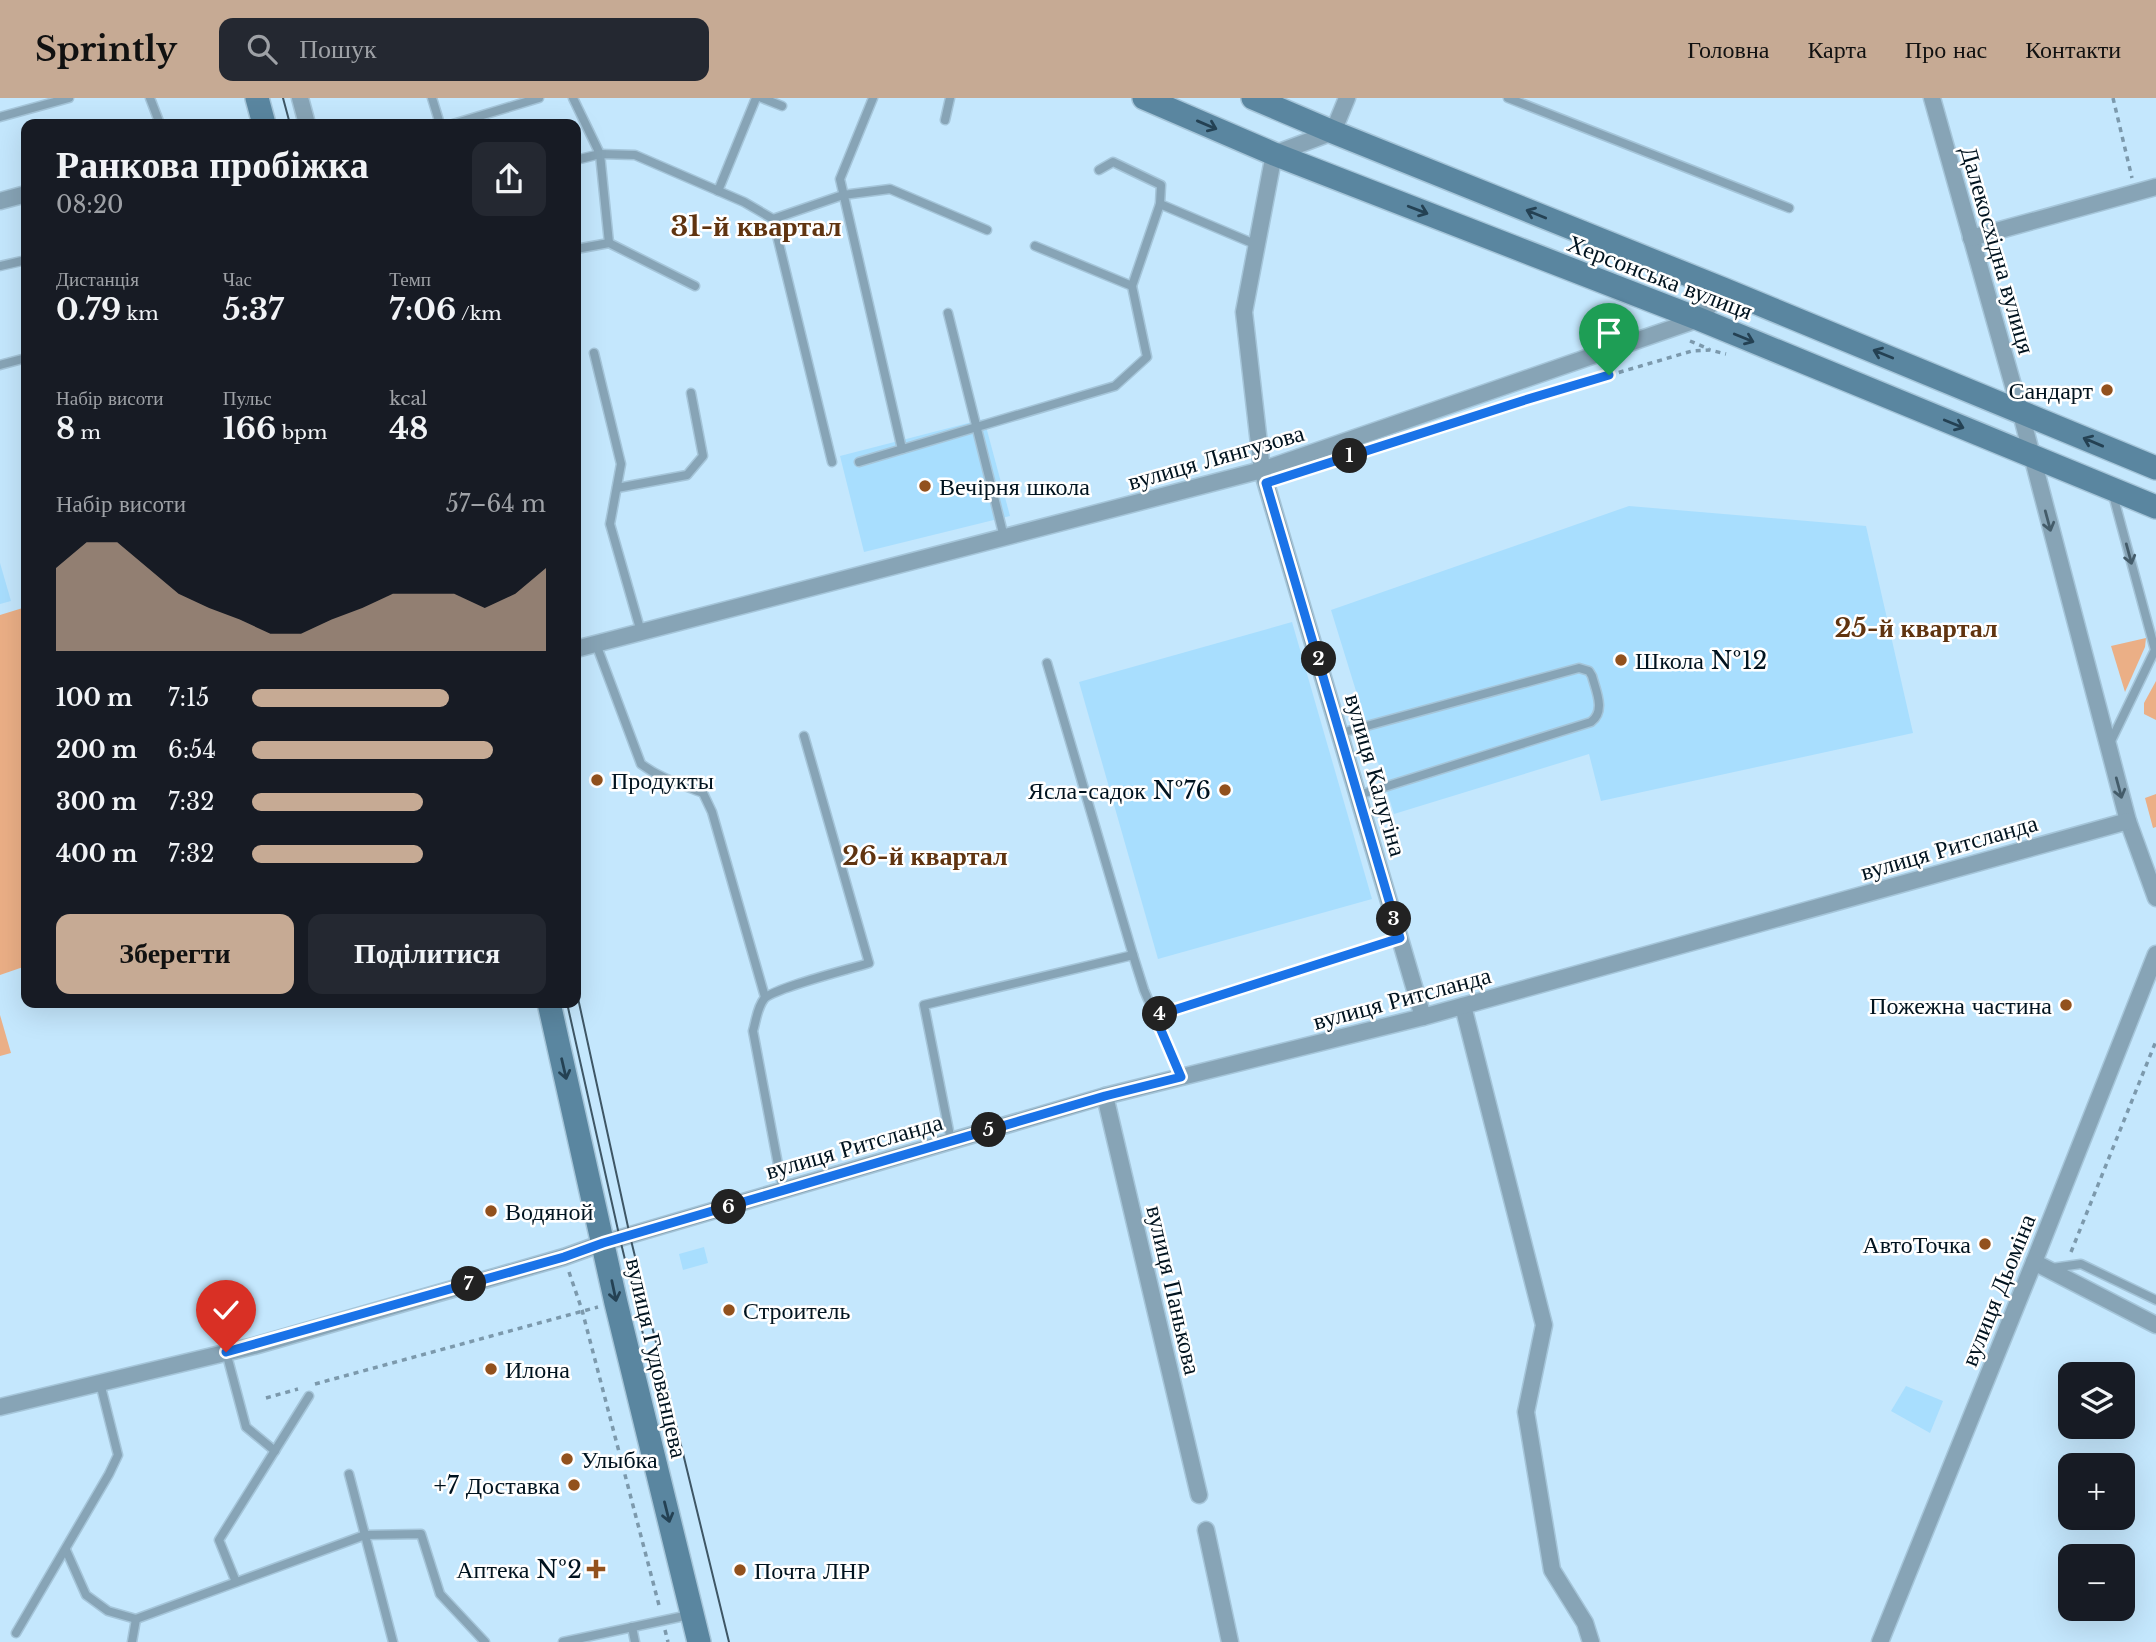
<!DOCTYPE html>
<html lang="uk">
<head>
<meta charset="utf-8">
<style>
  body { margin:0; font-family:"Libre Baskerville",serif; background:#242831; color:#f1f3f6; height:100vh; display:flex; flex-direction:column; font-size:26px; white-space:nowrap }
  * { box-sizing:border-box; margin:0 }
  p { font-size:23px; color:#9ea1a6 }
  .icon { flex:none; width:38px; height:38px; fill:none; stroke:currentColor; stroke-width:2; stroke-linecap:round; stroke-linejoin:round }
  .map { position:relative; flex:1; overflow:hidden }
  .drawer { position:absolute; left:21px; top:21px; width:560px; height:889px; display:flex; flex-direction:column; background:#171b24; border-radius:14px; box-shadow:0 7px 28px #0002 }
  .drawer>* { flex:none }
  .tools { position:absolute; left:2058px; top:1264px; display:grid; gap:14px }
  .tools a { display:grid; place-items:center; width:77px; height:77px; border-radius:14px; background:#171b24; box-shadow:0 7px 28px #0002; font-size:35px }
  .pin { position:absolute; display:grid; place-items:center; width:60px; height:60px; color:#fff; margin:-72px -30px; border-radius:50% 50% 50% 0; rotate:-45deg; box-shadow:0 0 7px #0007 }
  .pin .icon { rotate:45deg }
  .km { position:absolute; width:35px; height:35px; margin:-18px; border-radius:50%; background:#222; color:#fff; font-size:19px; line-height:35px; text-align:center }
  .round { display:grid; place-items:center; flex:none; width:74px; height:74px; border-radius:14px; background:#242831 }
  .headline { display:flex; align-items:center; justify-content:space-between; height:119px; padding:0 35px }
  h1 { font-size:38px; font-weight:800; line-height:52px }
  .metrics { display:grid; grid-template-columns:repeat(3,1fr); gap:10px; height:119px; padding:7px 35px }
  .metrics div { display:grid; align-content:center }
  .metrics b { font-size:30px; font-weight:800 }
  .metrics small { font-size:19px; font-weight:400 }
  .metrics p { font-size:19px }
  .chart { height:196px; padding:14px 35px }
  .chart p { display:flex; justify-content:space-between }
  .chart svg { width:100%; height:126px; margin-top:7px; fill:#c6aa94; opacity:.7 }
  .action { display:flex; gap:14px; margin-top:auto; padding:14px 35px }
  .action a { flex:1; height:80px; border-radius:14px; background:#c6aa94; color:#111; font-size:28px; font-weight:800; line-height:80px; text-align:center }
  .action a+a { background:#242831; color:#f1f3f6 }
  ul { padding:0 35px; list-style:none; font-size:23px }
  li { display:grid; grid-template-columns:112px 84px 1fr; align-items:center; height:52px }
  li i { height:18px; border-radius:9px; background:#c6aa94 }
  header { display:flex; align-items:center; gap:42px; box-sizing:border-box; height:98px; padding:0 35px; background:#c6aa94; color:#111 }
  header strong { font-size:33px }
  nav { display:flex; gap:38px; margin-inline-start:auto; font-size:24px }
  .search { width:490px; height:63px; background:#242831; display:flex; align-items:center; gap:18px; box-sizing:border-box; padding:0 24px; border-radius:14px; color:#9ea1a6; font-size:26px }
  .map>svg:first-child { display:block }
</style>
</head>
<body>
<header>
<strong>Sprintly</strong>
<div class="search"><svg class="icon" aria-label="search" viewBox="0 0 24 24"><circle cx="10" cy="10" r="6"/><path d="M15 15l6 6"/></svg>Пошук</div>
<nav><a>Головна</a><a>Карта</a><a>Про нас</a><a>Контакти</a></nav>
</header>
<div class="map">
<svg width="2156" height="1544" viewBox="0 0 2156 1544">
  <rect width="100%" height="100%" fill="#c4e7fd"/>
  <g fill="#a8defe">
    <polygon points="984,321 1010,418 864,454 840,358"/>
    <polygon points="1629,408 1866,428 1913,635 1601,703 1589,656 1394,716 1331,512"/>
    <polygon points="0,465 11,503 0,506"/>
    <polygon points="1292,524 1372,801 1158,861 1079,584"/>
    <polygon points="704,1149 708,1165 683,1172 679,1156"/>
    <polygon points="1906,1288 1943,1303 1930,1335 1891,1313"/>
  </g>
  <g fill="#ebaf86">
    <polygon points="26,509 26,868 0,877 0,517"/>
    <polygon points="2146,540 2145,549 2125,594 2111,548"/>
    <polygon points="2156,583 2156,622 2144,616 2144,605"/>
    <polygon points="2156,696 2156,729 2153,730 2145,700"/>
    <polygon points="0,917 11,955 0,958"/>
  </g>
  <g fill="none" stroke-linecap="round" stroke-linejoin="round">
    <defs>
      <g id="lane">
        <polyline points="150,0 160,26"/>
        <polyline points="432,0 440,26"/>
        <polyline points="573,0 600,56 609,145"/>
        <polyline points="762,0 782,8"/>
        <polyline points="873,0 840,81 902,351"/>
        <polyline points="1508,0 1789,110"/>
        <polyline points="0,19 69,0"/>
        <polyline points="945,22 950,0"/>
        <polyline points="453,26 539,0"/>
        <polyline points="576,62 600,56 635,57 744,104 773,121 832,364"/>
        <polyline points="1099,72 1113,64 1161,87 1160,106 1132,188"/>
        <polyline points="718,93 756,0"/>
        <polyline points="1160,106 1257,147"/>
        <polyline points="773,121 843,97 890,91 987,132"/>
        <polyline points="576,151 609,145 695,188"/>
        <polyline points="0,168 26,162"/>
        <polyline points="948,215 1004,439"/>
        <polyline points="594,255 621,366 610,426 641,534"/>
        <polyline points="0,267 26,260"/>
        <polyline points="859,364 1115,288 1147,259 1132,188 1035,148"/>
        <polyline points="617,390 687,377 703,358 691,295"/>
        <path d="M596,546L641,666C661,681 681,686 703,695L712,714L765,899"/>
        <polyline points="1047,565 1133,857 1144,892 1181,979"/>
        <path d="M1341,635L1579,570L1589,573L1592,578C1596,593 1606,613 1591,624L1359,697"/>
        <polyline points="2110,645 2155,552 2113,397"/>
        <polyline points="1155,918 1400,840"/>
        <polyline points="951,1043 924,907 1133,857"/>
        <path d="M783,1093L753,933C756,923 757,910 764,901C773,890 851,871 869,865L804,638"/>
        <polyline points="2052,1170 2081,1166 2156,1202"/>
        <polyline points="226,1254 246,1329 275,1353"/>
        <polyline points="349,1376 393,1544"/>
        <polyline points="66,1452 86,1497 108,1513 136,1521 365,1437 421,1436 440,1496 485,1544"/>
        <polyline points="236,1484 219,1442 309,1298"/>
        <polyline points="632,1529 635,1544"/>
        <polyline points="16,1535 109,1376 118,1357 100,1285"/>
        <polyline points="132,1544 136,1521"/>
        <polyline points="563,1544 689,1517"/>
      </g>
      <g id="street">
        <polyline points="300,0 307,26"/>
        <polyline points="1347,0 1333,34 1274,56 1244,214 1262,372 1423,919"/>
        <polyline points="1932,0 2020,312 2128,723 2156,800"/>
        <polyline points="0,103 26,96"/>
        <polyline points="1971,140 2156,89"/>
        <polyline points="576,551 1262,372 1699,221 1723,191"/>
        <polyline points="1463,908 1544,1227 1526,1314 1552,1472 1585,1525 1591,1544"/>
        <polyline points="1105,998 1199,1397"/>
        <polyline points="2034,1164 2156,1227"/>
        <polyline points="0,1309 254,1248 564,1159 603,1145 1105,998 1423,919 2128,723"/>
        <polyline points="1206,1432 1230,1544"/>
        <polyline points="1880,1544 2034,1164 2156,856"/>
      </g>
      <g id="secondary">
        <polyline points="257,0 264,26"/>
        <polyline points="1144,0 1274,56 1699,221 2156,409"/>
        <polyline points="1253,0 1333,34 1723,191 2156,370"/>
        <polyline points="549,905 616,1205 699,1544"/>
      </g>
    </defs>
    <use href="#lane" stroke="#a5c5d9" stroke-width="11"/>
    <use href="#street" stroke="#a5c5d9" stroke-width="19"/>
    <use href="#secondary" stroke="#a5c5d9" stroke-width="26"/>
    <g stroke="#7c99ac" stroke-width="3.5" stroke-dasharray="5 5" stroke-linecap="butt">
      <polyline points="2113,0 2132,80"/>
      <polyline points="1690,243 1709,251"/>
      <polyline points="1494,311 1692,253 1710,252 1726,256"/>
      <polyline points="2071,1154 2156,943"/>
      <polyline points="569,1174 582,1212 660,1511"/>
      <polyline points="315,1286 598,1209"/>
      <polyline points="266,1300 298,1291"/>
      <polyline points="665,1532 668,1544"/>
    </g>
    <use href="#lane" stroke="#87a4b6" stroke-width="8"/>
    <use href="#street" stroke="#87a4b6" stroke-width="16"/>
    <use href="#secondary" stroke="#5a86a0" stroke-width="23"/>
    <g stroke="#3e5665" stroke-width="2">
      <polyline points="283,0 290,26"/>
      <polyline points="576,891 630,1138 729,1544"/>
      <polyline points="567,905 620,1141 643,1236"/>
    </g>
  </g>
  <defs><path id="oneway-shaft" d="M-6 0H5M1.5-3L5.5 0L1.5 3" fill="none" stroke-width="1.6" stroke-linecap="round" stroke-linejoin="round" transform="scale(1.75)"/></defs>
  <g stroke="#244153">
    <use href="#oneway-shaft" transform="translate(1207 27) rotate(23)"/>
    <use href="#oneway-shaft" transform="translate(1418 112) rotate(21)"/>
    <use href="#oneway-shaft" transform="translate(1536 116) rotate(-158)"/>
    <use href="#oneway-shaft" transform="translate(1744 240) rotate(22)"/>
    <use href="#oneway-shaft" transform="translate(1883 256) rotate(-158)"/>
    <use href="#oneway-shaft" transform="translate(1954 326) rotate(22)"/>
    <use href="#oneway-shaft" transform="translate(2093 344) rotate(-157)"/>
    <use href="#oneway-shaft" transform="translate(564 971) rotate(77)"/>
    <use href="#oneway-shaft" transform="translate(614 1193) rotate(78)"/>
    <use href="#oneway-shaft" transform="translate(667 1414) rotate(76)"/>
  </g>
  <g stroke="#445c6a">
    <use href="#oneway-shaft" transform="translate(2048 423) rotate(75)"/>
    <use href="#oneway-shaft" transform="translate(2129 456) rotate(75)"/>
    <use href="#oneway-shaft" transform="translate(2119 690) rotate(75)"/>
  </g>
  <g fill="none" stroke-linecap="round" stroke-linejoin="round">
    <defs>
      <polyline id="route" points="226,1254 564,1159 603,1145 1105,998 1181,979 1155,918 1400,840 1266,385 1525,302 1609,277"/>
    </defs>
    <use href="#route" stroke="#fff" stroke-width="14"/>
    <use href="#route" stroke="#1a73e8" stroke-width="9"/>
  </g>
  <g fill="#92511d" stroke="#fff" stroke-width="2.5">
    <circle cx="2107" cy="292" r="7"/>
    <circle cx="925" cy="388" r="7"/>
    <circle cx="1621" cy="562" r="7"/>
    <circle cx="597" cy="682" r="7"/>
    <circle cx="1225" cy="692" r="7"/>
    <circle cx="2066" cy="907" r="7"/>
    <circle cx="491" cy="1113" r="7"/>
    <circle cx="1985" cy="1146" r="7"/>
    <circle cx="729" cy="1212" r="7"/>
    <circle cx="491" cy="1271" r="7"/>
    <circle cx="567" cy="1361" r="7"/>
    <circle cx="574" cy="1387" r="7"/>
    <path d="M592.5 1460.5h7v7h7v7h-7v7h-7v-7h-7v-7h7z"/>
    <circle cx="740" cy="1472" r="7"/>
  </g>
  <g text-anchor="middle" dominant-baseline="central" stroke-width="5" stroke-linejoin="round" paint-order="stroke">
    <g font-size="24" fill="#00131f" stroke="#fff">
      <text transform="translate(1998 152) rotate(74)">Далекосхідна вулиця</text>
      <text transform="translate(1660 179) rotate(21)">Херсонська вулиця</text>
      <text transform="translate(1216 359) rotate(-16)">вулиця Лянгузова</text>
      <text transform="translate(1376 677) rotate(74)">вулиця Калугіна</text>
      <text transform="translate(1949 749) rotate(-16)">вулиця Ритсланда</text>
      <text transform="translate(1402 900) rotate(-15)">вулиця Ритсланда</text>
      <text transform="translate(854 1048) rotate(-16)">вулиця Ритсланда</text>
      <text transform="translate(1174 1192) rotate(77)">вулиця Панькова</text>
      <text transform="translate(1998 1192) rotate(-68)">вулиця Дьоміна</text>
      <text transform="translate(657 1260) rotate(77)">вулиця Гудованцева</text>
    </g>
    <g font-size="24" fill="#00131f" stroke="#fff" text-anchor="start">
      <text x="2093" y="292" text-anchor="end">Сандарт</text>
      <text x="939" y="388">Вечірня школа</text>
      <text x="1635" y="562">Школа №12</text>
      <text x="611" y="682">Продукты</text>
      <text x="1211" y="692" text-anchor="end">Ясла-садок №76</text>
      <text x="2052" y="907" text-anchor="end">Пожежна частина</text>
      <text x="505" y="1113">Водяной</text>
      <text x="1971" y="1146" text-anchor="end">АвтоТочка</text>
      <text x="743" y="1212">Строитель</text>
      <text x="505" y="1271">Илона</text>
      <text x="581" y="1361">Улыбка</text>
      <text x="560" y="1387" text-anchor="end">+7 Доставка</text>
      <text x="582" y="1471" text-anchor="end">Аптека №2</text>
      <text x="754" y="1472">Почта ЛНР</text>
    </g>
    <g font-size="26" font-weight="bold" fill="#603410" stroke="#fff">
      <text x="1916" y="530">25-й квартал</text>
      <text x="925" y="758">26-й квартал</text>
    </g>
    <g font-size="28" font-weight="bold" fill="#603410" stroke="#fff">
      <text x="756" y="128">31-й квартал</text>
    </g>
  </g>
</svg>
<div class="tools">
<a><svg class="icon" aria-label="layers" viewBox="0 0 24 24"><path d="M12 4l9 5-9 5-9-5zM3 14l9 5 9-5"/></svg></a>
<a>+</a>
<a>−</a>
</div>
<div class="pin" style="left:1609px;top:277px;background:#1e9e55"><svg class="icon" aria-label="arrive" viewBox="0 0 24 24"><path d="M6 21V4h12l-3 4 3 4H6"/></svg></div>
<div class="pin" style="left:226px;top:1254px;background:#d93025"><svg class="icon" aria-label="check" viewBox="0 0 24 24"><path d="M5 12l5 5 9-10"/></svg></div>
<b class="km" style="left:1350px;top:358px">1</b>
<b class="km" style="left:1319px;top:561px">2</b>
<b class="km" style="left:1394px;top:821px">3</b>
<b class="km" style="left:1160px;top:916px">4</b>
<b class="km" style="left:989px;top:1032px">5</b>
<b class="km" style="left:729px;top:1109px">6</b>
<b class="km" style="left:469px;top:1186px">7</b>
<section class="drawer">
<div class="headline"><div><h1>Ранкова пробіжка</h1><p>08:20</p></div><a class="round"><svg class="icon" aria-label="share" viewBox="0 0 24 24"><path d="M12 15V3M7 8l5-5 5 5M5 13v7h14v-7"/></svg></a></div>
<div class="metrics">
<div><p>Дистанція</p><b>0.79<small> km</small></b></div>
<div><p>Час</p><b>5:37</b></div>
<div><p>Темп</p><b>7:06<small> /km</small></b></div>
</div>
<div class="metrics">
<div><p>Набір висоти</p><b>8<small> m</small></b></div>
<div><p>Пульс</p><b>166<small> bpm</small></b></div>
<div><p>kcal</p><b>48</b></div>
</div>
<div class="chart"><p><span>Набір висоти</span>57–64 m</p>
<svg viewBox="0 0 160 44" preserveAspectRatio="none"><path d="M0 44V15L10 6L20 6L30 15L40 24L50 29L60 33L70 38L80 38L90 33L100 29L110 24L120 24L130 24L140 29L150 24L160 15V44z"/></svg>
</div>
<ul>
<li><b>100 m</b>7:15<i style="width:67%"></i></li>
<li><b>200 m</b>6:54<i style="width:82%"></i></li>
<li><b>300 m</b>7:32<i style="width:58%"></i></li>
<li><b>400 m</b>7:32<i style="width:58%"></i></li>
</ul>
<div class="action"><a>Зберегти</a><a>Поділитися</a></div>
</section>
</div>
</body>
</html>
